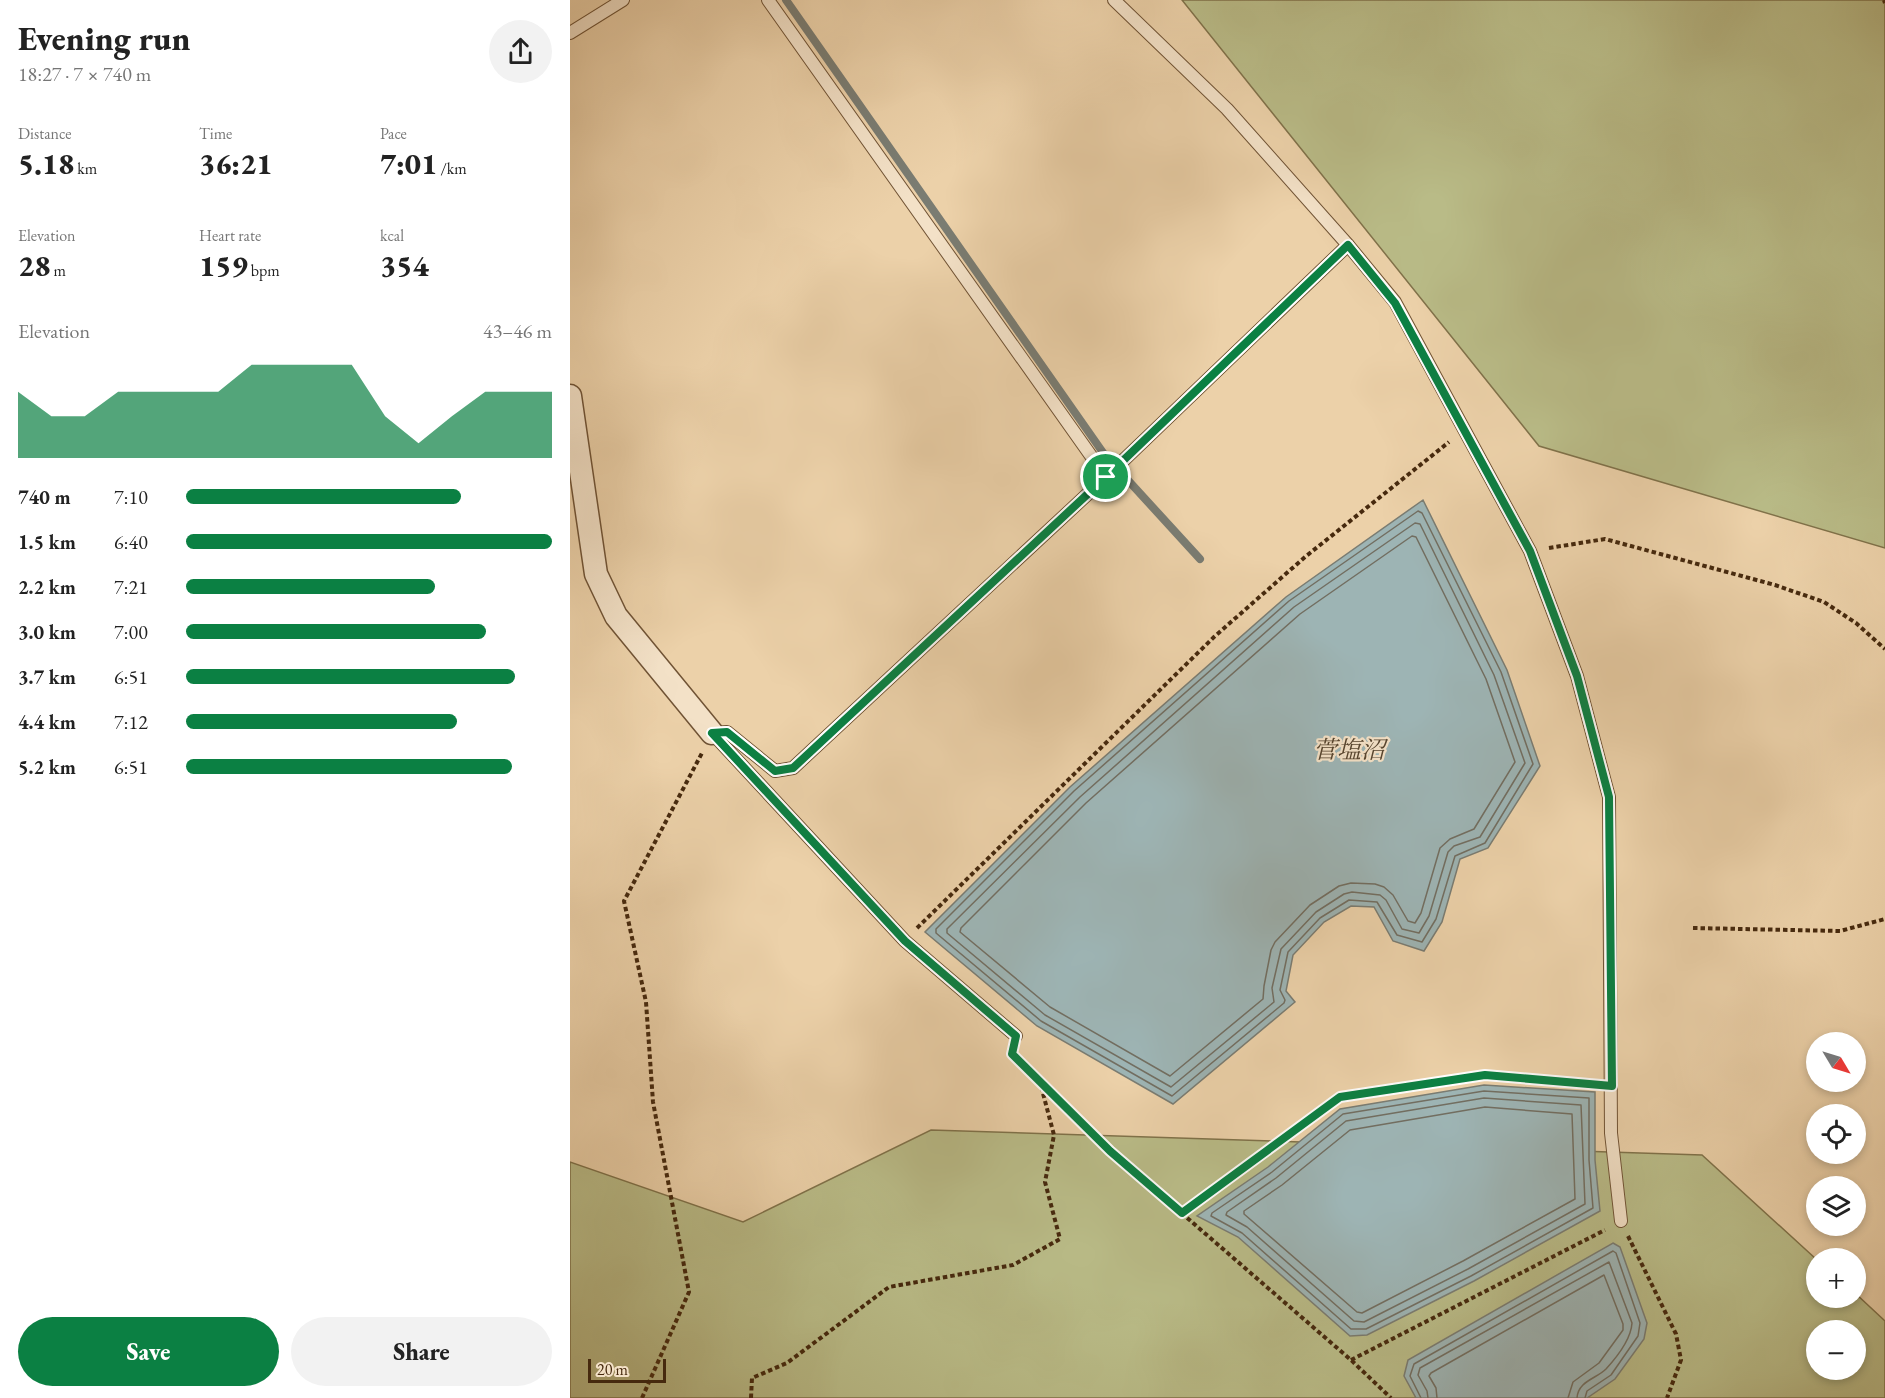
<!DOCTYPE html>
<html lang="en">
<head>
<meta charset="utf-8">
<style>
  body { margin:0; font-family:"EB Garamond","Noto Serif JP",serif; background:#f2f2f2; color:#222; height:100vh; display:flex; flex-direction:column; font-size:22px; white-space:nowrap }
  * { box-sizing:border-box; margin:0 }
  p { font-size:20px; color:#767676 }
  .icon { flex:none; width:33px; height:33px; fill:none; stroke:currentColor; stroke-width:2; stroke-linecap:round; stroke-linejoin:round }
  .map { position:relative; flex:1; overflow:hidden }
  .sheet { display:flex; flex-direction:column; background:#fff; width:570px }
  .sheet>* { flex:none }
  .needle { width:39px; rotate:128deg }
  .buttons { position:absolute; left:1236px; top:1032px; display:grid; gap:12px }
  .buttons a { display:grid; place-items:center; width:60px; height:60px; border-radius:50%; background:#fff; box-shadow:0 3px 9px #0003; font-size:30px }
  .scale { position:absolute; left:18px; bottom:15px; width:78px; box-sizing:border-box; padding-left:6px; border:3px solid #46290e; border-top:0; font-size:16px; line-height:21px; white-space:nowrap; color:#46290e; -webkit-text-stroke:4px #f3e1c7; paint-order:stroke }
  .pin { position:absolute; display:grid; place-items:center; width:51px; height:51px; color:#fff; margin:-26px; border:3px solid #fff; border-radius:50%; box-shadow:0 2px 6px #0007 }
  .round { display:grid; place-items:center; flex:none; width:63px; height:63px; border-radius:32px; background:#f2f2f2 }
  .summary { display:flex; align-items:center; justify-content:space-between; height:102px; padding:0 18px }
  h1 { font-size:33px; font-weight:800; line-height:45px }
  .figures { display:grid; grid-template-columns:repeat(3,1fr); gap:9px; height:102px; padding:6px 18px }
  .figures div { display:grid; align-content:center }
  .figures b { font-size:30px; font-weight:800 }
  .figures small { font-size:16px; font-weight:400 }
  .figures p { font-size:16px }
  .chart { height:168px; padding:12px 18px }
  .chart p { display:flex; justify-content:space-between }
  .chart svg { width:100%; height:108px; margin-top:6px; fill:#0b8043; opacity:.7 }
  .cta { display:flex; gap:12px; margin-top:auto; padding:12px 18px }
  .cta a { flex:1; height:69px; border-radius:36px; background:#0b8043; color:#fff; font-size:24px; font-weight:800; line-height:69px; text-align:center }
  .cta a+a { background:#f2f2f2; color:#222 }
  ul { padding:0 18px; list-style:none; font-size:20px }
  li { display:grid; grid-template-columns:96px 72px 1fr; align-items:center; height:45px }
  li i { height:15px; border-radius:8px; background:#0b8043 }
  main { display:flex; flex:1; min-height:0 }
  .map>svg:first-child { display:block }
</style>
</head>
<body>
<main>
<section class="sheet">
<div class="summary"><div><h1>Evening run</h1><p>18:27 · 7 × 740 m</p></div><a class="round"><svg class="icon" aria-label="share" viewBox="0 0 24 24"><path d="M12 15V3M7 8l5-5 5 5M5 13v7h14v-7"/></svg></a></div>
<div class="figures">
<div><p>Distance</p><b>5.18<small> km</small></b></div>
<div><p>Time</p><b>36:21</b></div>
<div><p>Pace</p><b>7:01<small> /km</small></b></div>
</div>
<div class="figures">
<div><p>Elevation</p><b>28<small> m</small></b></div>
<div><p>Heart rate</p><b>159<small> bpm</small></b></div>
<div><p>kcal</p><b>354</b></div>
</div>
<div class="chart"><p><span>Elevation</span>43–46 m</p>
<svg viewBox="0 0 160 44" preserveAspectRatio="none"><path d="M0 44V17L10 27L20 27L30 17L40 17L50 17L60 17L70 6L80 6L90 6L100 6L110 27L120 38L130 27L140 17L150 17L160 17V44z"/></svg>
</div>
<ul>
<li><b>740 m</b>7:10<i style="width:75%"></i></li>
<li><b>1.5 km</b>6:40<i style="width:100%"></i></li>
<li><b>2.2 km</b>7:21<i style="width:68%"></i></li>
<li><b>3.0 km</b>7:00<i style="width:82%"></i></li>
<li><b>3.7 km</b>6:51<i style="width:90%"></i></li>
<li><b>4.4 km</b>7:12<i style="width:74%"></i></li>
<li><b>5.2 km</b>6:51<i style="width:89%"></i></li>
</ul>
<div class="cta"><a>Save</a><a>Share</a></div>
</section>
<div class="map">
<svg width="1315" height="1398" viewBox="0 0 1315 1398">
  <rect width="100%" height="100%" fill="#ecd1a9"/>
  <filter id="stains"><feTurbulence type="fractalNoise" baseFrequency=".00333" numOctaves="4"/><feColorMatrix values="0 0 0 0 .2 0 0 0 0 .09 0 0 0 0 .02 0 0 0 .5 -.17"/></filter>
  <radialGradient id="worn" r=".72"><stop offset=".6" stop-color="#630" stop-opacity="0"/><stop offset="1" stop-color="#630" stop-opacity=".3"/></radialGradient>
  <g fill="#b9bb87" stroke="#80724a" stroke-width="1.5" fill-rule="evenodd">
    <polygon points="612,0 1315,0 1315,548 969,446"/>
    <path d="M361,1130L1132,1155L1246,1259V1298H1286V1294L1315,1321V1398H0V1162L173,1222ZM1246,1330H1286V1370H1246Z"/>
  </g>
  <g fill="#9db4b4" stroke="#7a7c72" stroke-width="1.5">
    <polygon points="853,500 937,670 970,766 918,848 890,859 872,922 854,951 823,941 804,907 781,906 754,922 723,955 716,991 725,1002 603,1104 467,1026 355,932 500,787 716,597"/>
    <polygon points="914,1085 1025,1092 1025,1160 1030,1211 904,1281 797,1335 780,1336 668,1237 627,1216 698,1167 770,1109"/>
    <polygon points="1043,1243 1050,1247 1077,1323 1074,1339 1045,1379 1017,1398 846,1398 834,1376 838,1360"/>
  </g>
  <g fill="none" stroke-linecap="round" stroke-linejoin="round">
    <g stroke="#726e61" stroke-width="1.5">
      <polygon points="848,511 852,513 931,672 963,764 915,843 885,856 866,919 852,942 827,935 807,902 779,900 750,918 718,952 710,990 715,1000 714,1003 602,1096 471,1021 366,933 366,929 504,791 719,601"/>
      <polygon points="845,523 850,524 924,675 955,763 910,837 884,846 878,852 859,916 849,933 832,929 816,900 810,895 782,892 774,894 746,912 711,949 702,988 704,1002 601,1087 475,1015 377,933 377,929 510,797 724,607"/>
      <polygon points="842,536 846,537 916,679 945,762 904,829 880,839 870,848 851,913 845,923 838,921 823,895 814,887 805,884 781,883 769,886 740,905 705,942 701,950 694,986 693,999 600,1076 480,1007 390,932 391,928 516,803 730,614"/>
      <polygon points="914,1091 1019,1098 1019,1160 1023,1208 901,1276 796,1329 781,1329 672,1233 641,1216 642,1213 702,1172 773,1114"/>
      <polygon points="914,1098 1011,1105 1015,1204 898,1269 794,1322 784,1321 677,1227 656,1215 657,1212 706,1178 776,1121"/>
      <polygon points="915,1107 1002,1114 1005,1199 893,1261 792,1313 787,1312 674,1214 674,1211 712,1185 780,1130"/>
      <polyline points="851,1398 840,1376 844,1364 1043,1251 1046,1253 1070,1323 1068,1336 1041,1375 1017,1391 1015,1398"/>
      <path d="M858,1398L857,1391L848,1375L850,1368L1039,1262L1062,1323C1061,1339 1047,1357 1036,1369C1026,1379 1008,1381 1007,1398"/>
      <polyline points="867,1398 866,1388 859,1376 861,1373 1034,1275 1053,1324 1053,1330 1029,1363 1003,1382 998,1398"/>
    </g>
    <polyline stroke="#7a7c72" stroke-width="8" points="216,0 534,454 630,559"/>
    <defs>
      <g id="lane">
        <polyline points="198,0 536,477"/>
        <polyline points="544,0 657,109 778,245 825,302 960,551 1007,676 1039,797 1041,1133 1051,1221"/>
        <polyline points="0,33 53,0"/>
        <polyline points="142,733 157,732 205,771 223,768 536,477 778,245"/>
        <polyline points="142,733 335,941 446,1036"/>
      </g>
      <polyline id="street" points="0,396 26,574 46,616 142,733"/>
    </defs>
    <use href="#lane" stroke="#705335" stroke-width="14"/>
    <use href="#street" stroke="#705335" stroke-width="25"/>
    <g stroke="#46290e" stroke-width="4" stroke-dasharray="4.5 3" stroke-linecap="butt">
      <polyline points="1314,0 1315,3"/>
      <polyline points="979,548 1035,539 1205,585 1254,602 1286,623 1315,649"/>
      <polyline points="347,928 644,637 735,557 879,442"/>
      <polyline points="1123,928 1270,931 1315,919"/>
      <polyline points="442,1054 540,1151 781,1360 821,1398"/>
      <polyline points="611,1213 770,1097 915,1075 1024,1084"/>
      <polyline points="1058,1236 1106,1334 1111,1360 1097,1398"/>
      <polyline points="781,1360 1035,1230"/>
      <polyline points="72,1398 119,1292 83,1102 76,1002 54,901 132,753"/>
      <polyline points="181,1398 182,1378 217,1363 319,1287 443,1265 490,1239 475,1182 484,1135 470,1082"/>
    </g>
    <use href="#lane" stroke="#f3e1c7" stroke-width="12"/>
    <use href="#street" stroke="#f3e1c7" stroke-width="22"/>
  </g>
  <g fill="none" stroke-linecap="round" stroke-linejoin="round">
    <defs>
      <polygon id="route" points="778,245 825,303 960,551 1007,676 1039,797 1042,1086 915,1075 770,1097 612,1213 540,1151 442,1054 446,1036 335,941 142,733 157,732 205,771 223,768 536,477"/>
    </defs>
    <use href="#route" stroke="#fff" stroke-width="12"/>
    <use href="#route" stroke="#0b8043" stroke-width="8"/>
  </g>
  <g text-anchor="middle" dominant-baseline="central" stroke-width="4.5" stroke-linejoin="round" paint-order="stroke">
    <g font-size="24" font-style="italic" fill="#57452f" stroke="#f3e1c7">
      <text x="779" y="749">菅塩沼</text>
    </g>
  </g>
  <rect width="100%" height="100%" filter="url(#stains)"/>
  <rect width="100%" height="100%" fill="url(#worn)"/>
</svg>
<div class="buttons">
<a><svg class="needle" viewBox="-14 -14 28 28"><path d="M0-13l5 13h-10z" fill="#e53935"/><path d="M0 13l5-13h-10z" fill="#767676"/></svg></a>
<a><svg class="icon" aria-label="locate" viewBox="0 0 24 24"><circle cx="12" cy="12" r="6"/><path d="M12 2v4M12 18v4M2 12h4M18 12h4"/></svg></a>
<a><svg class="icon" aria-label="layers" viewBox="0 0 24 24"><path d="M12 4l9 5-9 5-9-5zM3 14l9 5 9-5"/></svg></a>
<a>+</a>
<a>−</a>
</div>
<div class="scale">20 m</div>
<div class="pin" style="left:536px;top:477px;background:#1e9e55"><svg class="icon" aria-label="arrive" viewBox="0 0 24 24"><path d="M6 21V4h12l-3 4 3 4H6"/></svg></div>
</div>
</main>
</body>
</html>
